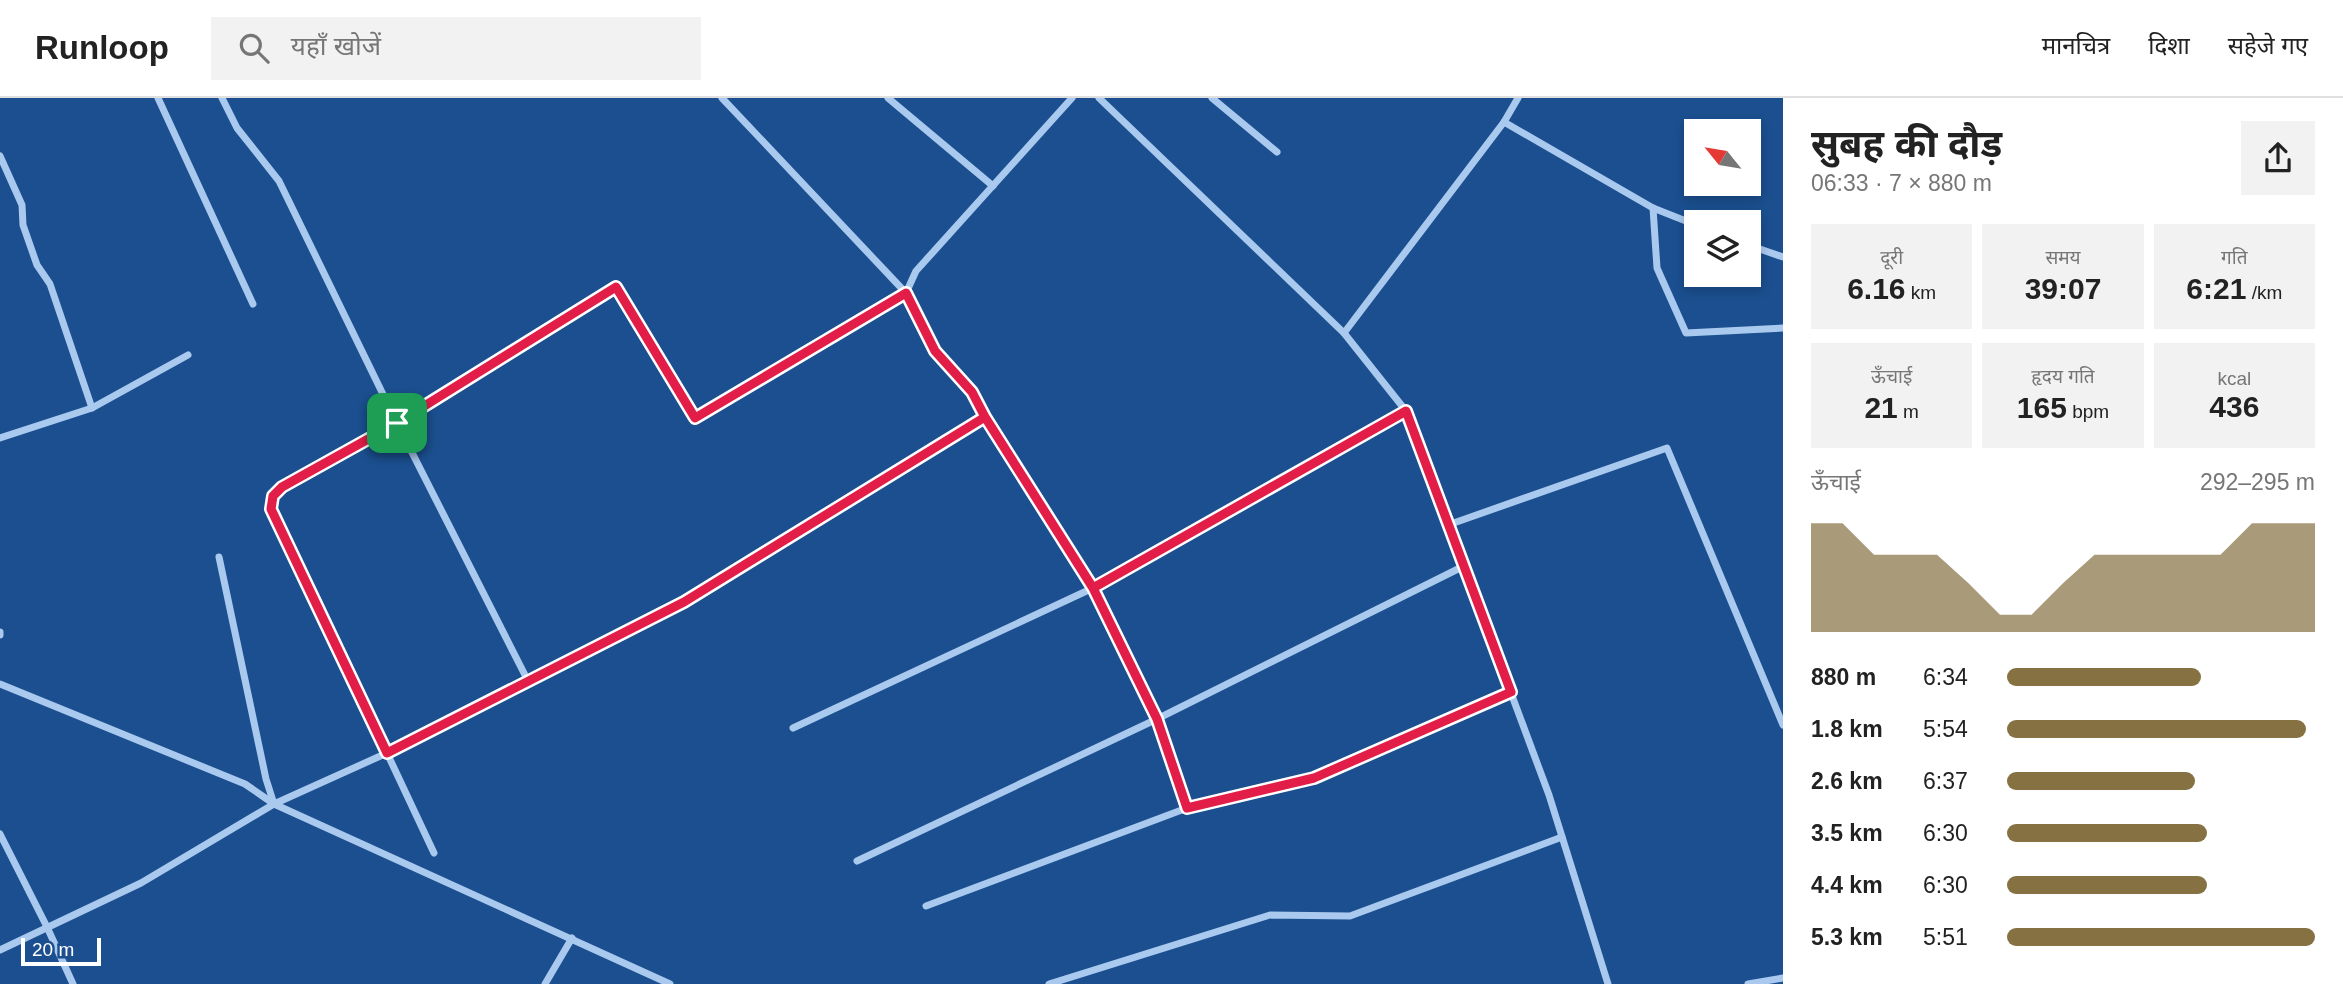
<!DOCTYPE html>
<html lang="hi">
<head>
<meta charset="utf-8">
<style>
  body { margin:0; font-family:Helvetica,"Noto Sans Devanagari",sans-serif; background:#f2f2f2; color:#222; height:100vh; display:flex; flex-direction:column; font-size:26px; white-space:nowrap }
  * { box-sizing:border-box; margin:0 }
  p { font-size:23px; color:#767676 }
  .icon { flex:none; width:38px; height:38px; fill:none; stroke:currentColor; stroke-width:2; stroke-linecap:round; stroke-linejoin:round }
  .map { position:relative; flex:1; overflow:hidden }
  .side { display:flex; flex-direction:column; background:#fff; width:560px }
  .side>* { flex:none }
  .needle { width:46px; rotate:300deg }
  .buttons { position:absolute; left:1684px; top:21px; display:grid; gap:14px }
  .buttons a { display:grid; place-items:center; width:77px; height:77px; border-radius:0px; background:#fff; box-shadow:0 4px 10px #0003; font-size:35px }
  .scale { position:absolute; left:21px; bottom:18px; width:80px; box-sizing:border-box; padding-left:7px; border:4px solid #fff; border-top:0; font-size:19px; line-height:24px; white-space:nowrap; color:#fff; -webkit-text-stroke:5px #1b4f8f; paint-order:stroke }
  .pin { position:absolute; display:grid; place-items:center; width:60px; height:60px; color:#fff; margin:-30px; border-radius:14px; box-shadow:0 4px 10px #0006 }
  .round { display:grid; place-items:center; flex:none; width:74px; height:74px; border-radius:0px; background:#f2f2f2 }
  .summary { display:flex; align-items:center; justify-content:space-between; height:119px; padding:0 28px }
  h1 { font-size:38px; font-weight:700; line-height:52px }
  .metrics { display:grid; grid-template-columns:repeat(3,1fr); gap:10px; height:119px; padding:7px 28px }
  .metrics div { display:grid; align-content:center; border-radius:0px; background:#f2f2f2; text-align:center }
  .metrics b { font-size:30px; font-weight:700 }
  .metrics small { font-size:19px; font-weight:400 }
  .metrics p { font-size:19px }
  .chart { height:196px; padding:14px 28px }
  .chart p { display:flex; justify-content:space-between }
  .chart svg { width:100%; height:126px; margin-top:7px; fill:#857141; opacity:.7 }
  ul { padding:0 28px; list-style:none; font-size:23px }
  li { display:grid; grid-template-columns:112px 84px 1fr; align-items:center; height:52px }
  li i { height:18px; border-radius:9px; background:#857141 }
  header { display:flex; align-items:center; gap:42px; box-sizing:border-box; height:98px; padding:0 35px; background:#fff; border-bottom:2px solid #e0e0e0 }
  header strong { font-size:33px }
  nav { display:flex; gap:38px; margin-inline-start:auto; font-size:24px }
  .search { width:490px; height:63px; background:#f2f2f2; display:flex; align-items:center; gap:18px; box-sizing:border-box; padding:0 24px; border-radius:0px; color:#767676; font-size:26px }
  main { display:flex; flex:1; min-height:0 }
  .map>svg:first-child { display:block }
</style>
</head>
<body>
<header>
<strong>Runloop</strong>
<div class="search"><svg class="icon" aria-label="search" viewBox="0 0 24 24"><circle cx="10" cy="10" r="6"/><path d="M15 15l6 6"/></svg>यहाँ खोजें</div>
<nav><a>मानचित्र</a><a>दिशा</a><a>सहेजे गए</a></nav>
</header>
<main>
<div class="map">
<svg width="1783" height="886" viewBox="0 0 1783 886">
  <rect width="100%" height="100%" fill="#1b4f8f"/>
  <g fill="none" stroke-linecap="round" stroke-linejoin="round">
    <g stroke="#a9c9ee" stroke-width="7">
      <polyline points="158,0 253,206"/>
      <polyline points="222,0 237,30 279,83 397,325 616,189 695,319 906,195 916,173 1072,0"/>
      <polyline points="722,0 906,195 935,253 972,294 985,319 1093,490 1157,621 1187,710"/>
      <polyline points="888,0 993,88"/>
      <polyline points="1099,0 1344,235 1406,313 1549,697 1608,886"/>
      <polyline points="1212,0 1277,54"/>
      <polyline points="1504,24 1653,110 1696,127"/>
      <polyline points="0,58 22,107 23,127 37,167 50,186 92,310"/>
      <polyline points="1653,110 1657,170 1686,235 1783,230"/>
      <polyline points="1748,147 1783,159"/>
      <polyline points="1344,235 1504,24 1518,0"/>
      <polyline points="0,340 92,310 188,257"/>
      <polyline points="1448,427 1667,350 1783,627"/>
      <polyline points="0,534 0,537"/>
      <polyline points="0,586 245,686 274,706 670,886"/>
      <polyline points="793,630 1093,490 1406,313"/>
      <polyline points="274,706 387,655 271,411 273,398 282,389 397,325 528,583 684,504 985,319"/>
      <polyline points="0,736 47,829 73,886"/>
      <polyline points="434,755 387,655 531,582"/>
      <polyline points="857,763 1157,621 1464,468"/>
      <polyline points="926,808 1187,710 1314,680 1511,595"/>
      <polyline points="0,852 141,785 274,706 266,681 219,459"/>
      <polyline points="545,886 572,840"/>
      <polyline points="1049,886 1270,817 1350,818 1562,739"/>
      <polyline points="1748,886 1783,880"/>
    </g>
  </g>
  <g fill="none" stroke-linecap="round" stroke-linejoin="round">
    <defs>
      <polyline id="route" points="397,325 282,389 273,398 271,411 387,655 684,504 985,319 1093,490 1157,621 1187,710 1314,680 1511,594 1406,313 1093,490 985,319 972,294 935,253 906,195 695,320 616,189 397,325"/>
    </defs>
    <use href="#route" stroke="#fff" stroke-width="14"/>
    <use href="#route" stroke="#e11d48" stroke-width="9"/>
  </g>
</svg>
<div class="buttons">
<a><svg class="needle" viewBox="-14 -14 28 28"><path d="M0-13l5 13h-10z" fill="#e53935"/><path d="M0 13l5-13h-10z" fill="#767676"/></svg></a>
<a><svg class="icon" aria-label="layers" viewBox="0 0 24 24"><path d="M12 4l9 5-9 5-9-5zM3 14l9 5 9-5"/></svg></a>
</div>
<div class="scale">20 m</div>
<div class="pin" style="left:397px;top:325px;background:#1e9e55"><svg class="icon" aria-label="arrive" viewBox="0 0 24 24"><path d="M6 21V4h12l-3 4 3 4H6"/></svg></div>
</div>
<section class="side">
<div class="summary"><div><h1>सुबह की दौड़</h1><p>06:33 · 7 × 880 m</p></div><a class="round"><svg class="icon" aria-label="share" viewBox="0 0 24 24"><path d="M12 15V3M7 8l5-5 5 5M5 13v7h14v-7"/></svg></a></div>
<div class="metrics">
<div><p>दूरी</p><b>6.16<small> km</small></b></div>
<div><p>समय</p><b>39:07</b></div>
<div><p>गति</p><b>6:21<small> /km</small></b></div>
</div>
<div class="metrics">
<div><p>ऊँचाई</p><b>21<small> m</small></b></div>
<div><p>हृदय गति</p><b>165<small> bpm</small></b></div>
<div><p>kcal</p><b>436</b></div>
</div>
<div class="chart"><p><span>ऊँचाई</span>292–295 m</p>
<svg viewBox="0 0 160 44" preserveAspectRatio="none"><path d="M0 44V6L10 6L20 17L30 17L40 17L50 27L60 38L70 38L80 27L90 17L100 17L110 17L120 17L130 17L140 6L150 6L160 6V44z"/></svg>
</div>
<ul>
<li><b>880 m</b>6:34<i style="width:63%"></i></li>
<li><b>1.8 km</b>5:54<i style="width:97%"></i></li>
<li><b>2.6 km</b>6:37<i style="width:61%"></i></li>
<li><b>3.5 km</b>6:30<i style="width:65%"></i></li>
<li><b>4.4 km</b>6:30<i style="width:65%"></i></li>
<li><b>5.3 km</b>5:51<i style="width:100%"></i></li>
</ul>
</section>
</main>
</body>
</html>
